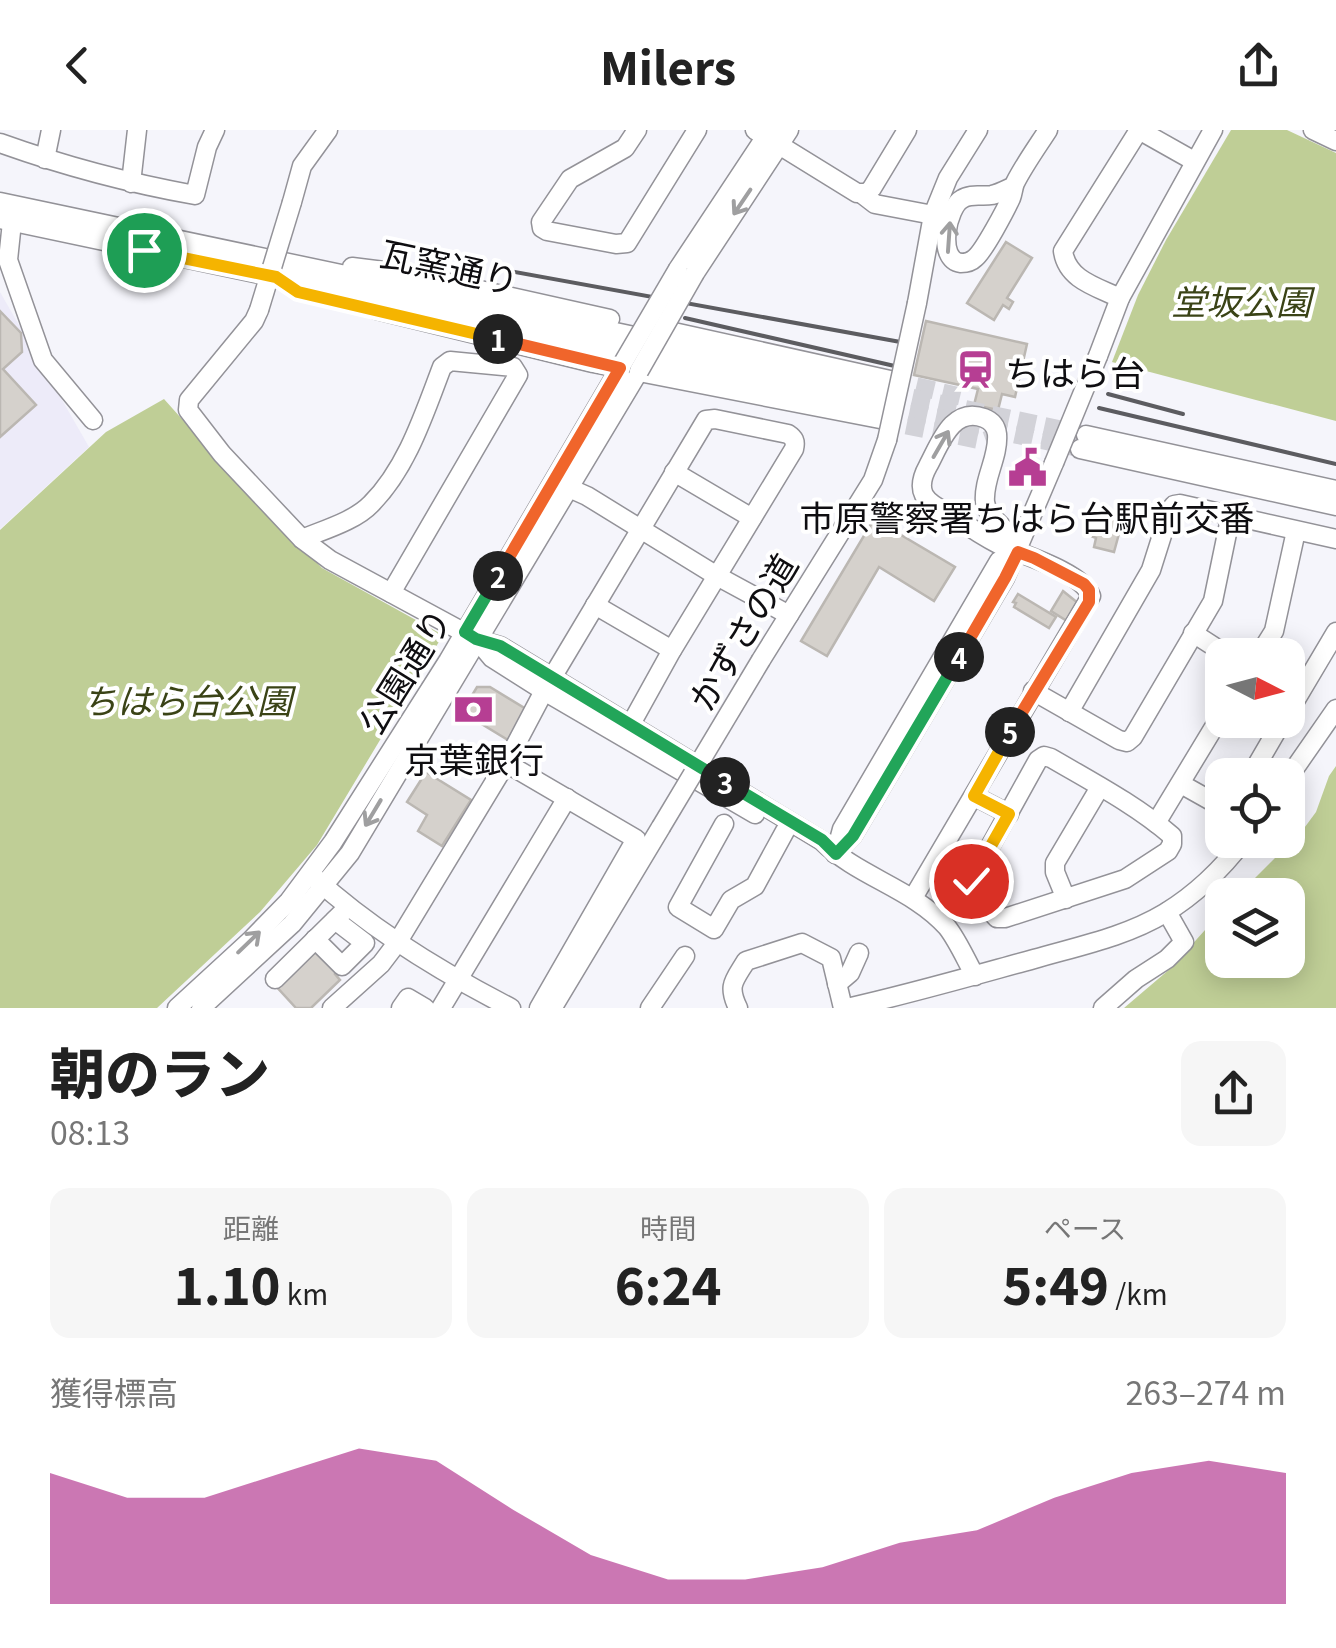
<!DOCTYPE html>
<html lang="ja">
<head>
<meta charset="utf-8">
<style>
  body { margin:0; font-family:Georgia,"Noto Sans JP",serif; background:#f6f6f6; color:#222; height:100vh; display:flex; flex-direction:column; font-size:38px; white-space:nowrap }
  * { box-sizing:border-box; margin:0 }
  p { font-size:32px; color:#767676 }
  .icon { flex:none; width:55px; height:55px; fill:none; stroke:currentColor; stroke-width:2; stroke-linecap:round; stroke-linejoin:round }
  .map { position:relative; height:878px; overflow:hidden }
  .sheet { display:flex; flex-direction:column; background:#fff; flex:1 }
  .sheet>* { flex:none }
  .needle { width:65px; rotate:96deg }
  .tools { position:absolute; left:1205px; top:508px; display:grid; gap:20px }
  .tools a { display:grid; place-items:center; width:100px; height:100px; border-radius:20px; background:#fff; box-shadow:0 5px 25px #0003; font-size:50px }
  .pin { position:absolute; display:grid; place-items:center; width:85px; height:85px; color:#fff; margin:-42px; border:5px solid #fff; border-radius:50%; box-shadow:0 2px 10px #0007 }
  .km { position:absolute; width:50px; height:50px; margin:-25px; border-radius:50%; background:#222; color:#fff; font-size:28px; line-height:50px; text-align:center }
  .round { display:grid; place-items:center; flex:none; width:105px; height:105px; border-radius:20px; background:#f6f6f6 }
  .overview { display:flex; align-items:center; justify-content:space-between; height:170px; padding:0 50px }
  h1 { font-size:55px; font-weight:800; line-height:75px }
  .figures { display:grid; grid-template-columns:repeat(3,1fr); gap:15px; height:170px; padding:10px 50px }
  .figures div { display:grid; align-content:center; border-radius:20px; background:#f6f6f6; text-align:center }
  .figures b { font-size:50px; font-weight:800 }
  .figures small { font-size:28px; font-weight:400 }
  .figures p { font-size:28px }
  .chart { height:280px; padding:20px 50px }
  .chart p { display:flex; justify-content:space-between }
  .chart svg { width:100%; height:180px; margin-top:10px; fill:#b63e93; opacity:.7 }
  header { display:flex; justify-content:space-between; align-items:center; height:130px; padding:0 50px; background:#fff; font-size:45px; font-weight:800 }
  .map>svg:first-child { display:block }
</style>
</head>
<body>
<header><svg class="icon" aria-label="back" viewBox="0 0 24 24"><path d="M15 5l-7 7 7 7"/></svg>Milers<svg class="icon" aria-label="share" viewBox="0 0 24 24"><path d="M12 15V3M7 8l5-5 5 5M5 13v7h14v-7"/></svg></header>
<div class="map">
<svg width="1336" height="878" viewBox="0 0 1336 878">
  <rect width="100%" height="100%" fill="#f5f5fb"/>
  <polygon fill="#edebf9" points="0,162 89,317 0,399"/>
  <g fill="#bfce96">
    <polygon points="1231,0 1287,0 1336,23 1336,291 1112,232 1138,165 1166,110"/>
    <polygon points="164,269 240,354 322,438 443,505 317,715 260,782 157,878 0,878 0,400 106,302"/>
    <polygon points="1336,636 1336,878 1124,878 1171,838 1222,781 1222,830 1288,830 1288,765 1238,765 1302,701 1316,682 1329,646"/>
  </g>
  <g fill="#d5d1cc" stroke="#bbb7b2" stroke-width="2.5">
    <polygon points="1006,112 1032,128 1007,168 1013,172 1009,179 1003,175 994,190 967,173"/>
    <polygon points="0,181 21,203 22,222 3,239 36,275 0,307"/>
    <polygon points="926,191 1027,214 1015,267 1002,264 998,280 974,275 978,259 914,245"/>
    <polygon points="1097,382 1123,389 1114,422 1094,417 1096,408 1091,406"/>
    <polygon points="874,389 955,437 934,471 879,437 827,526 801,511"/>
    <polygon points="1063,461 1078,473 1067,491 1051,481"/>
    <polygon points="1018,464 1056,487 1049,498 1014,477 1016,473 1013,472"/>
    <polygon points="477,557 490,557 526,579 508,610 462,582"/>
    <polygon points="426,642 471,670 442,716 418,701 427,685 407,672"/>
    <polygon points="315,814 337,842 335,844 340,850 311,878 296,878 274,854"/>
  </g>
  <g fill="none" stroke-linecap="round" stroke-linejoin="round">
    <g stroke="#d2d2d8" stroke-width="18" stroke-dasharray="18 9" stroke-linecap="butt">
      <polyline points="890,250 962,267"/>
      <polyline points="886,262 1086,305"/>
      <polyline points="883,276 1074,317"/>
      <polyline points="880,290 984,311 1006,303"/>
    </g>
    <defs>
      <g id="minor">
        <polyline points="637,0 625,18 570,49 541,92 542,98 547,101 616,114 627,113 697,0"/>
        <polyline points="755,0 857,63 867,63 872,58 907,0"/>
        <polyline points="1313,0 1336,11"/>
        <path d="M0,13C64,36 128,53 195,65L207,17L215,0"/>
        <polyline points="45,29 51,0"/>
        <polyline points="131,53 137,0"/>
        <path d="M1014,56C1007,59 1000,63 992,65C982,67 971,63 962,69C947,77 936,130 961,133C967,133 972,131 975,128C984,121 1006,79 1011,68C1013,63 1013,58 1015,53C1024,35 1037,17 1048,0"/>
        <polyline points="862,64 875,74 933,85"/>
        <polyline points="0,72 653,210 886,262"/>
        <polyline points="292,72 302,36 328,0"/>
        <polyline points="0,89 883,276"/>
        <polyline points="12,92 8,130 43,230 93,290"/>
        <polyline points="352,137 408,144 610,189"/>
        <polyline points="678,139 770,0"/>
        <polyline points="695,143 789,0"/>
        <path d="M1120,168C1097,157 1067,150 1063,121L1139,0L1194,31"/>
        <polyline points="917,173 933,85 948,48 978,0"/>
        <path d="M259,180L254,191L189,270L188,280L222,324L302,409L330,430L391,463L476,509L500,516L822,711C858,747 912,758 947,797C958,811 966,830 975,846"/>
        <polyline points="377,180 593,233 880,289"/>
        <polyline points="651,197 890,250"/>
        <polyline points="1098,226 1120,168 1213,0"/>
        <polyline points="1086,305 1336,360"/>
        <polyline points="1080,319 1336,376"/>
        <polyline points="674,342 752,388"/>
        <polyline points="569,358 587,366 717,446 789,485"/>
        <path d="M302,409C323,400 355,391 371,374C407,338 424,284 442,237L450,231L513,237L518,245L391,463"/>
        <polyline points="595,475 672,520"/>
        <polyline points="1193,503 1227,525"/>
        <polyline points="477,510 492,528 544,561 755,684"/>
        <polyline points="1259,525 1274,501 1296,401"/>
        <polyline points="761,530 873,350 887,310"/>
        <polyline points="1033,561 1119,610 1127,612 1133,607 1213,471 1231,384"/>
        <polyline points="1069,582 1151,440 1170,380 1174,375 1180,374 1336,409"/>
        <polyline points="1288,583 1336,502"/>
        <path d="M1044,626L1051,628C1092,652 1136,675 1172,706V714L1168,721L1125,749L1005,788H997L970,759L971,751L1038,630Z"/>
        <polyline points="506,633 636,709 539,878"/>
        <polyline points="1251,645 1283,590"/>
        <polyline points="1288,648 1336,579"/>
        <polyline points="1181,654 1222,677"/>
        <polyline points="974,666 1009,684"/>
        <polyline points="1156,693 1222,584"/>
        <polyline points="724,694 678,777 714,799 731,770 755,756 785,701"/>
        <polyline points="836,721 842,699 999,431 1018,422"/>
        <polyline points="835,724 853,705 1005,448 1054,333"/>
        <path d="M315,748C373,801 441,842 511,878"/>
        <path d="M913,768L1091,466C1082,442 1023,425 1000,415C984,407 969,397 955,387C945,381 930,376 924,365C919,355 923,345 928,336C940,314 952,276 984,288C992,291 996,296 997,304C999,327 983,349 985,372C987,386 999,391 1006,402C1011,408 1014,415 1018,422"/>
        <polyline points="1066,769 1055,742 1055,733 1100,657"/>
        <polyline points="315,809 342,836 365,813 335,790"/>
        <polyline points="275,849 342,783"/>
        <polyline points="837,854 850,843 859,823"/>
        <polyline points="553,877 661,697"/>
        <polyline points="177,878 250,811 289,771 333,712 448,531 620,238"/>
        <polyline points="201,878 292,794 350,723 639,241"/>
        <path d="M332,878L381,834L397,813L506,633L544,561L706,290L715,289L788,304C794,308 796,311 794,319L672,520L631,594"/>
        <polyline points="401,878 408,868 425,878"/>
        <polyline points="441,878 567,668"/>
        <polyline points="650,878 685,826"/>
        <path d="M738,878C727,855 734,851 746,831L802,813L831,828L843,878"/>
        <path d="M847,878C910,864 972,846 1034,829C1079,816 1125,807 1165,783C1196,764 1222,739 1244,710"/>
        <polyline points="1103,878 1136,849 1167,829 1184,812 1167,782"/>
      </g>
    </defs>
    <use href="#minor" stroke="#939298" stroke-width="21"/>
    <use href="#minor" stroke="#fff" stroke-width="18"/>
    <g stroke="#5c5c60" stroke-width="4">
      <polyline points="498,139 906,213"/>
      <polyline points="685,188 899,237"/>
      <polyline points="1108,264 1183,284"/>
      <polyline points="1099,278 1336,334"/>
    </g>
    <defs>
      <g id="minor-bridge">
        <polyline points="259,180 292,72"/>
        <polyline points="620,238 678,139"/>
        <polyline points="639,241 695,143"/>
        <polyline points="887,310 917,173"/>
        <polyline points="1054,333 1098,226"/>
        <polyline points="661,697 761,530"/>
      </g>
    </defs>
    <use href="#minor-bridge" stroke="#939298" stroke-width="21" stroke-linecap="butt"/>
    <use href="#minor-bridge" stroke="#fff" stroke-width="18"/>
  </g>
  <defs><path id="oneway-shaft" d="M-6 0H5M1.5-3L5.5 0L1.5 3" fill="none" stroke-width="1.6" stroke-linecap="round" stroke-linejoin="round" transform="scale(2.5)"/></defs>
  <g stroke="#9f9fa0">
    <use href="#oneway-shaft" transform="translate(742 72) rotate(124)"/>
    <use href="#oneway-shaft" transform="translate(949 107) rotate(-86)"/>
    <use href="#oneway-shaft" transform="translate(941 314) rotate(-60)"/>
    <use href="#oneway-shaft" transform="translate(373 683) rotate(121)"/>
    <use href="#oneway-shaft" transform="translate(249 812) rotate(-44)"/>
  </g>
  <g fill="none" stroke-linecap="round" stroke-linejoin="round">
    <defs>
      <polyline id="split-1" points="144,120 276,147 298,162 498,209"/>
      <polyline id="split-2" points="498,209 620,238 498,446"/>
      <polyline id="split-3" points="498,446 465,502 476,509 500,516 725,652"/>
      <polyline id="split-4" points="725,652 822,710 836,724 853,706 959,527"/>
      <polyline id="split-5" points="959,527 1005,448 1018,422 1034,428 1084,454 1089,460 1089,472 1010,602"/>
      <polyline id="split-6" points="971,751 1009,684 974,666 1010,602"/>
    </defs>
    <use href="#split-1" stroke="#fff" stroke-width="20"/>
    <use href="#split-2" stroke="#fff" stroke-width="20"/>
    <use href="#split-3" stroke="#fff" stroke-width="20"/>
    <use href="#split-4" stroke="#fff" stroke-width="20"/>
    <use href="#split-5" stroke="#fff" stroke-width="20"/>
    <use href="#split-6" stroke="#fff" stroke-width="20"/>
    <use href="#split-1" stroke="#f5b400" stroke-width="12"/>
    <use href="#split-2" stroke="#f0652b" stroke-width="12"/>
    <use href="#split-3" stroke="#22a559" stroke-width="12"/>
    <use href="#split-4" stroke="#22a559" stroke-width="12"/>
    <use href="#split-5" stroke="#f0652b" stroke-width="12"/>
    <use href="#split-6" stroke="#f5b400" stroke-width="12"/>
  </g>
  <defs>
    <symbol id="station-bare" viewBox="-9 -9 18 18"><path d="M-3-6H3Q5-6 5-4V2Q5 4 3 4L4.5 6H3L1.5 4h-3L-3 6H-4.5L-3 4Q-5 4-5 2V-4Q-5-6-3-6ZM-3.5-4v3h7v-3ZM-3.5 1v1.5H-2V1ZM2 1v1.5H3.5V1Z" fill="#b63e93" stroke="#fff" stroke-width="2.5" paint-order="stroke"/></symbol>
    <symbol id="civic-bare" viewBox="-9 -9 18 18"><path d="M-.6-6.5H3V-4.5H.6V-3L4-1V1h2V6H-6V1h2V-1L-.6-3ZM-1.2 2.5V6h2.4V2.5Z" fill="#b63e93" stroke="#fff" stroke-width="2.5" paint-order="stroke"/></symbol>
    <symbol id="bank-bare" viewBox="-9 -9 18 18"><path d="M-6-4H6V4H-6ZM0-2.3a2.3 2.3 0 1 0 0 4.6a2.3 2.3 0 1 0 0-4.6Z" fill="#b63e93" stroke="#fff" stroke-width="2.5" paint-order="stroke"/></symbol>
  </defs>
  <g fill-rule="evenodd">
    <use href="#station-bare" x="948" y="212" width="55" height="55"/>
    <use href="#civic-bare" x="1000" y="310" width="55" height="55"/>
    <use href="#bank-bare" x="446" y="552" width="55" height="55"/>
  </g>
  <g text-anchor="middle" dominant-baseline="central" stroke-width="8" stroke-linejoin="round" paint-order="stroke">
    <g font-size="35" fill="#0f0e11" stroke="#fff">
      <text transform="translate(450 135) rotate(12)">瓦窯通り</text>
      <text transform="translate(741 501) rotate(-59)">かずさの道</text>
      <text transform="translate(403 540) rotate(-58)">公園通り</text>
    </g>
    <g font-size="35" font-style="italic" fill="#3a4316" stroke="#fff">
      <text x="1241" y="169">堂坂公園</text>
      <text x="187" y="568">ちはら台公園</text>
    </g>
    <g font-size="35" fill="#0f0e11" stroke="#fff">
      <text x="1005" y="240" text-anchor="start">ちはら台</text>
      <text x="1027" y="385">市原警察署ちはら台駅前交番</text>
      <text x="474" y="627">京葉銀行</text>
    </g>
  </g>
</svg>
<div class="tools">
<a><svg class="needle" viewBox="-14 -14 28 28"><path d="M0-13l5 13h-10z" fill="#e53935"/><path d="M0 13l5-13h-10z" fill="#767676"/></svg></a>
<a><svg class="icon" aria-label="locate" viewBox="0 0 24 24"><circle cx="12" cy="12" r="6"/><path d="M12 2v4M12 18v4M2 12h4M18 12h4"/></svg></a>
<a><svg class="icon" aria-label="layers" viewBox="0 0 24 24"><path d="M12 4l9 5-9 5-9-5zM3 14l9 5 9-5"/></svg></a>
</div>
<div class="pin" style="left:144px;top:120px;background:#1e9e55"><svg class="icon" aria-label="arrive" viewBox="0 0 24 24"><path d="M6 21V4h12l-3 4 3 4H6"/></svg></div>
<div class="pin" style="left:971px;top:751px;background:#d93025"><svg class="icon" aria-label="check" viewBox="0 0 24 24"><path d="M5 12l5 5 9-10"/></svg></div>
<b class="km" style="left:498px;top:209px">1</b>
<b class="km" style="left:498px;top:446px">2</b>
<b class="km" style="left:725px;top:652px">3</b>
<b class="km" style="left:959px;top:527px">4</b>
<b class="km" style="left:1010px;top:602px">5</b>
</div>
<section class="sheet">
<div class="overview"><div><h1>朝のラン</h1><p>08:13</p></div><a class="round"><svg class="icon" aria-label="share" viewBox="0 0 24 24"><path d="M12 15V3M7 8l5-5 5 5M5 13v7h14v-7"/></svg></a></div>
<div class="figures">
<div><p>距離</p><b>1.10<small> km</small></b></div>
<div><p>時間</p><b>6:24</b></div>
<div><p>ペース</p><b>5:49<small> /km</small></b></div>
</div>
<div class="chart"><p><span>獲得標高</span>263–274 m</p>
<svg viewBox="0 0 160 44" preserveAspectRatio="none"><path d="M0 44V12L10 18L20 18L30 12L40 6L50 9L60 21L70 32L80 38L90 38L100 35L110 29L120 26L130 18L140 12L150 9L160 12V44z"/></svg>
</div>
</section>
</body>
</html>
